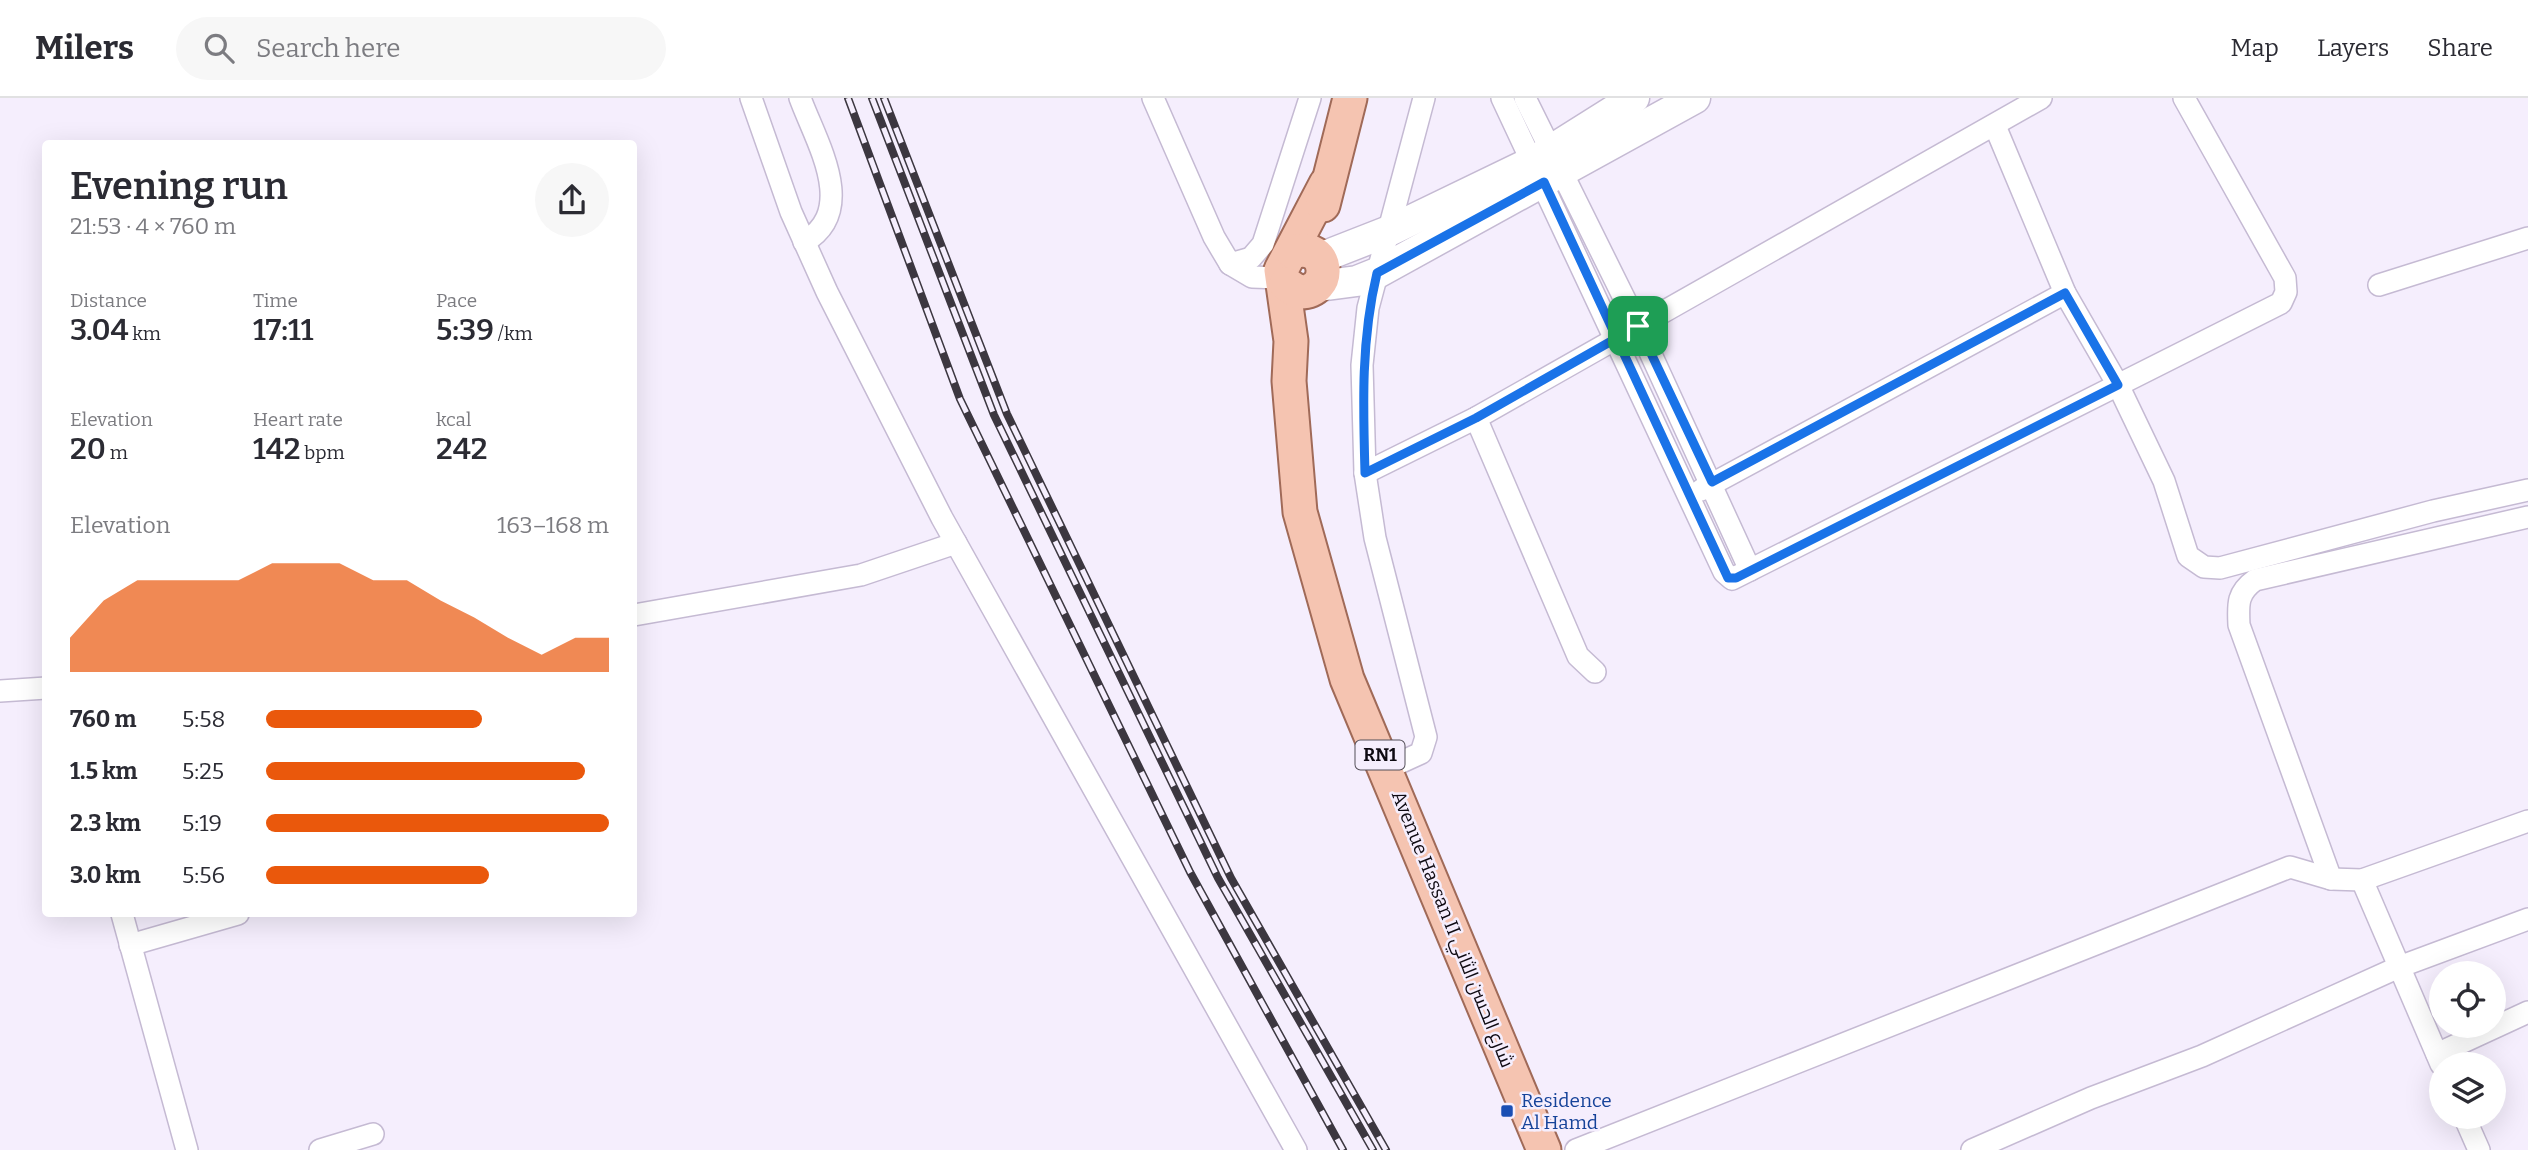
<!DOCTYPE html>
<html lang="en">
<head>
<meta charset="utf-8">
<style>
  body { margin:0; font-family:Bitter,Cairo,serif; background:#f7f7f7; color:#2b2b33; height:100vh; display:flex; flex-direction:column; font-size:26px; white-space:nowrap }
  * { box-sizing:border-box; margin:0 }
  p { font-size:23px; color:#7c7c81 }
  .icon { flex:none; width:38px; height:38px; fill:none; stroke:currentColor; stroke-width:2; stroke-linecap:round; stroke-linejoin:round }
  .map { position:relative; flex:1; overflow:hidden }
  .sheet { position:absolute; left:42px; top:42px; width:595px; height:777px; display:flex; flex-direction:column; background:#fff; border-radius:7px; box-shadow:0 7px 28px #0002 }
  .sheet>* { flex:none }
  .controls { position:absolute; left:2429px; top:863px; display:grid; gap:14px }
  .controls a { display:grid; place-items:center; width:77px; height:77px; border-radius:50%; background:#fff; box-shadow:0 7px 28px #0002; font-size:35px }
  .pin { position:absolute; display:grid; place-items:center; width:60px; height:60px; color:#fff; margin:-30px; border-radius:14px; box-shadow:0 4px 10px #0006 }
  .round { display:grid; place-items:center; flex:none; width:74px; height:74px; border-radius:37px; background:#f7f7f7 }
  .head { display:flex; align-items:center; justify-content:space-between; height:119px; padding:0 28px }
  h1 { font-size:38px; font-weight:600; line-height:52px }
  .metrics { display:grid; grid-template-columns:repeat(3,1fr); gap:10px; height:119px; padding:7px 28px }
  .metrics div { display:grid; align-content:center }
  .metrics b { font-size:30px; font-weight:600 }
  .metrics small { font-size:19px; font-weight:400 }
  .metrics p { font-size:19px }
  .chart { height:196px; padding:14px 28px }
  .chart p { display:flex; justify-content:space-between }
  .chart svg { width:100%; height:126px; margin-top:7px; fill:#ea580c; opacity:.7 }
  ul { padding:0 28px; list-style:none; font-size:23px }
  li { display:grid; grid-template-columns:112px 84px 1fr; align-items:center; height:52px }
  li i { height:18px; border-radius:9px; background:#ea580c }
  header { display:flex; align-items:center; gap:42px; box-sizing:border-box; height:98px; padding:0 35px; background:#fff; border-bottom:2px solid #e1e1e2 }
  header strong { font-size:33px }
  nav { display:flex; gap:38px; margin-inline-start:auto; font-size:24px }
  .search { width:490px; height:63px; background:#f7f7f7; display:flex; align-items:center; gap:18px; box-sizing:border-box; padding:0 24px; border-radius:38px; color:#7c7c81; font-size:26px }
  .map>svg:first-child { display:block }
</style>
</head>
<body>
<header>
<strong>Milers</strong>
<div class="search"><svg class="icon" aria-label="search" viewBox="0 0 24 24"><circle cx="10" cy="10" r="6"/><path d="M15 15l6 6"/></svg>Search here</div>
<nav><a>Map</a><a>Layers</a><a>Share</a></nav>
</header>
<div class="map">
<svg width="2528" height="1052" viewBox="0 0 2528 1052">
  <rect width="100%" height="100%" fill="#f5eefd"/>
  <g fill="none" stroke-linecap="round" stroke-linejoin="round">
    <defs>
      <g id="street">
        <polyline points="751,0 791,114 827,194 942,420 1296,1052"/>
        <path d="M800,0C816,44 859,112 804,144"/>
        <polyline points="1153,0 1214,139 1230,166 1251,160 1263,146 1310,0"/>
        <polyline points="1502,0 1724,474 1732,481 2118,287 2065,195 1995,28"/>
        <polyline points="1525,0 1638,228 1750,472"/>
        <polyline points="2184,0 2285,180 2286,194 2281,205 2118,287 2164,383 2188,458 2204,469 2220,470 2433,413 2528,392"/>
        <polyline points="1230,166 1252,179 1283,180"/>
        <polyline points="2379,187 2528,140"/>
        <polyline points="1476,320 1578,558 1595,574"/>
        <polyline points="1365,375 1476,320 2041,0"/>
        <polyline points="1701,392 2065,195"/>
        <polyline points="634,517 861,477 956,445"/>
        <polyline points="0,593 46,590"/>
        <polyline points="1386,671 1421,655 1426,639 1375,440 1365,375 1362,267 1368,210 1424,0"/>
        <path d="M2331,781L2239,527C2238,506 2237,495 2255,482L2528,419"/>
        <polyline points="2362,782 2441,966"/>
        <polyline points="122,816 187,1052"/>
        <polyline points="130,847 238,816"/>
        <polyline points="2437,956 2528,914"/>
        <polyline points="2464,1018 2479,1052"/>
        <polyline points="320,1052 373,1036"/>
        <polyline points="1576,1052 2290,769 2331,781 2362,782 2528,723"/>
        <polyline points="1972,1052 2091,1000 2202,958 2399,869 2528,821"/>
      </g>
      <g id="secondary">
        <polyline points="1320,160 1389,133 1534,63 1634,0"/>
        <polyline points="1319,188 1357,183 1377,175 1695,0"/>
      </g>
      <g id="primary">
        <polyline points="1326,86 1281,172 1291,243 1289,283 1300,414 1347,581 1544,1052"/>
        <polyline points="1323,107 1350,0"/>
        <path d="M1286,186L1298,194C1335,196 1329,142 1293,154"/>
      </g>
    </defs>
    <use href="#street" stroke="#c5bad3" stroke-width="24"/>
    <use href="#secondary" stroke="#c5bad3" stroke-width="33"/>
    <use href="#primary" stroke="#a06a58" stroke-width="37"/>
    <use href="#street" stroke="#fff" stroke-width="21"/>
    <use href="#secondary" stroke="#fff" stroke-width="30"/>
    <use href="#primary" stroke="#f5c4b1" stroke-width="33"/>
    <defs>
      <g id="rail">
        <polyline points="848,0 960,301 1190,774 1343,1052"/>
        <polyline points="872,0 994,317 1218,780 1373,1052"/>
        <polyline points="884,0 1007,316 1231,780 1386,1052"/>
      </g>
    </defs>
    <use href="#rail" stroke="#3c3740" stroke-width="8"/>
    <use href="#rail" stroke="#f5eefd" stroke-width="5" stroke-dasharray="16" stroke-linecap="butt"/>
  </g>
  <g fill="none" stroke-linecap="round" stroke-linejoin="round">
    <defs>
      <path id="route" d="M1638,228L1615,241L1476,320L1365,375C1363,306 1361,242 1377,175L1544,84L1728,480H1736L2118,287L2065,195L1712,384L1638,228"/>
    </defs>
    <use href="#route" stroke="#fff" stroke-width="14"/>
    <use href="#route" stroke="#1a73e8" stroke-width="9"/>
  </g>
  <rect fill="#1a4fb4" stroke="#f5eefd" stroke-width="2.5" x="1500" y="1006" width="14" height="14" rx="3.5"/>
  <g text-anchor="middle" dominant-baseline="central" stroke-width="5" stroke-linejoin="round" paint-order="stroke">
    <rect fill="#f5eefd" stroke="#534e58" stroke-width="2" x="1355.5" y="642.5" width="49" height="29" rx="5"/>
    <g font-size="18" font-weight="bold" fill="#0e0a12">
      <text x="1380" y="657">RN1</text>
    </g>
    <g font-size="19" fill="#0e0a12" stroke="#f5eefd">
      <text transform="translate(1453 831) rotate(68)">Avenue Hassan II شارع الحسن الثاني</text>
    </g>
    <g font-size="19" fill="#164399" stroke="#f5eefd" text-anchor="start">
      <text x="1521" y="1002">Residence<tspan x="1521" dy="22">Al Hamd</tspan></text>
    </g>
  </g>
</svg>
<div class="controls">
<a><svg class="icon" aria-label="locate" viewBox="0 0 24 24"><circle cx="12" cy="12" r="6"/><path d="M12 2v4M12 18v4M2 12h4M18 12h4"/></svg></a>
<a><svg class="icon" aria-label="layers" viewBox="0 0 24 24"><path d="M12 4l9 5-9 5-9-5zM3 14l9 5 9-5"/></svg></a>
</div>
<div class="pin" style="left:1638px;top:228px;background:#1e9e55"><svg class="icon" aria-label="arrive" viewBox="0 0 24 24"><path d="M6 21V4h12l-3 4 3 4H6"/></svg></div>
<section class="sheet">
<div class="head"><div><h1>Evening run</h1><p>21:53 · 4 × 760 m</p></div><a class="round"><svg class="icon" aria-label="share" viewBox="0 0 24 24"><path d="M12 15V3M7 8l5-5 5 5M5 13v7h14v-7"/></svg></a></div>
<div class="metrics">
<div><p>Distance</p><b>3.04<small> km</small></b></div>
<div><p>Time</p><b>17:11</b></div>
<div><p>Pace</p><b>5:39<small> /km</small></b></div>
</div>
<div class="metrics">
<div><p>Elevation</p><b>20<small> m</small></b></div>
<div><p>Heart rate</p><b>142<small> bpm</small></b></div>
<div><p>kcal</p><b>242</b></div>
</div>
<div class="chart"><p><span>Elevation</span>163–168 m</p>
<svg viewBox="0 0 160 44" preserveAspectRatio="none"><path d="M0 44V32L10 19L20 12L30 12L40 12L50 12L60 6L70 6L80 6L90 12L100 12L110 19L120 25L130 32L140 38L150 32L160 32V44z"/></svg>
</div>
<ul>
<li><b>760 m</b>5:58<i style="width:63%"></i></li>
<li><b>1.5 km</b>5:25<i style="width:93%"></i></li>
<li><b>2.3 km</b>5:19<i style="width:100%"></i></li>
<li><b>3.0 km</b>5:56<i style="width:65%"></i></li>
</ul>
</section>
</div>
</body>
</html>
